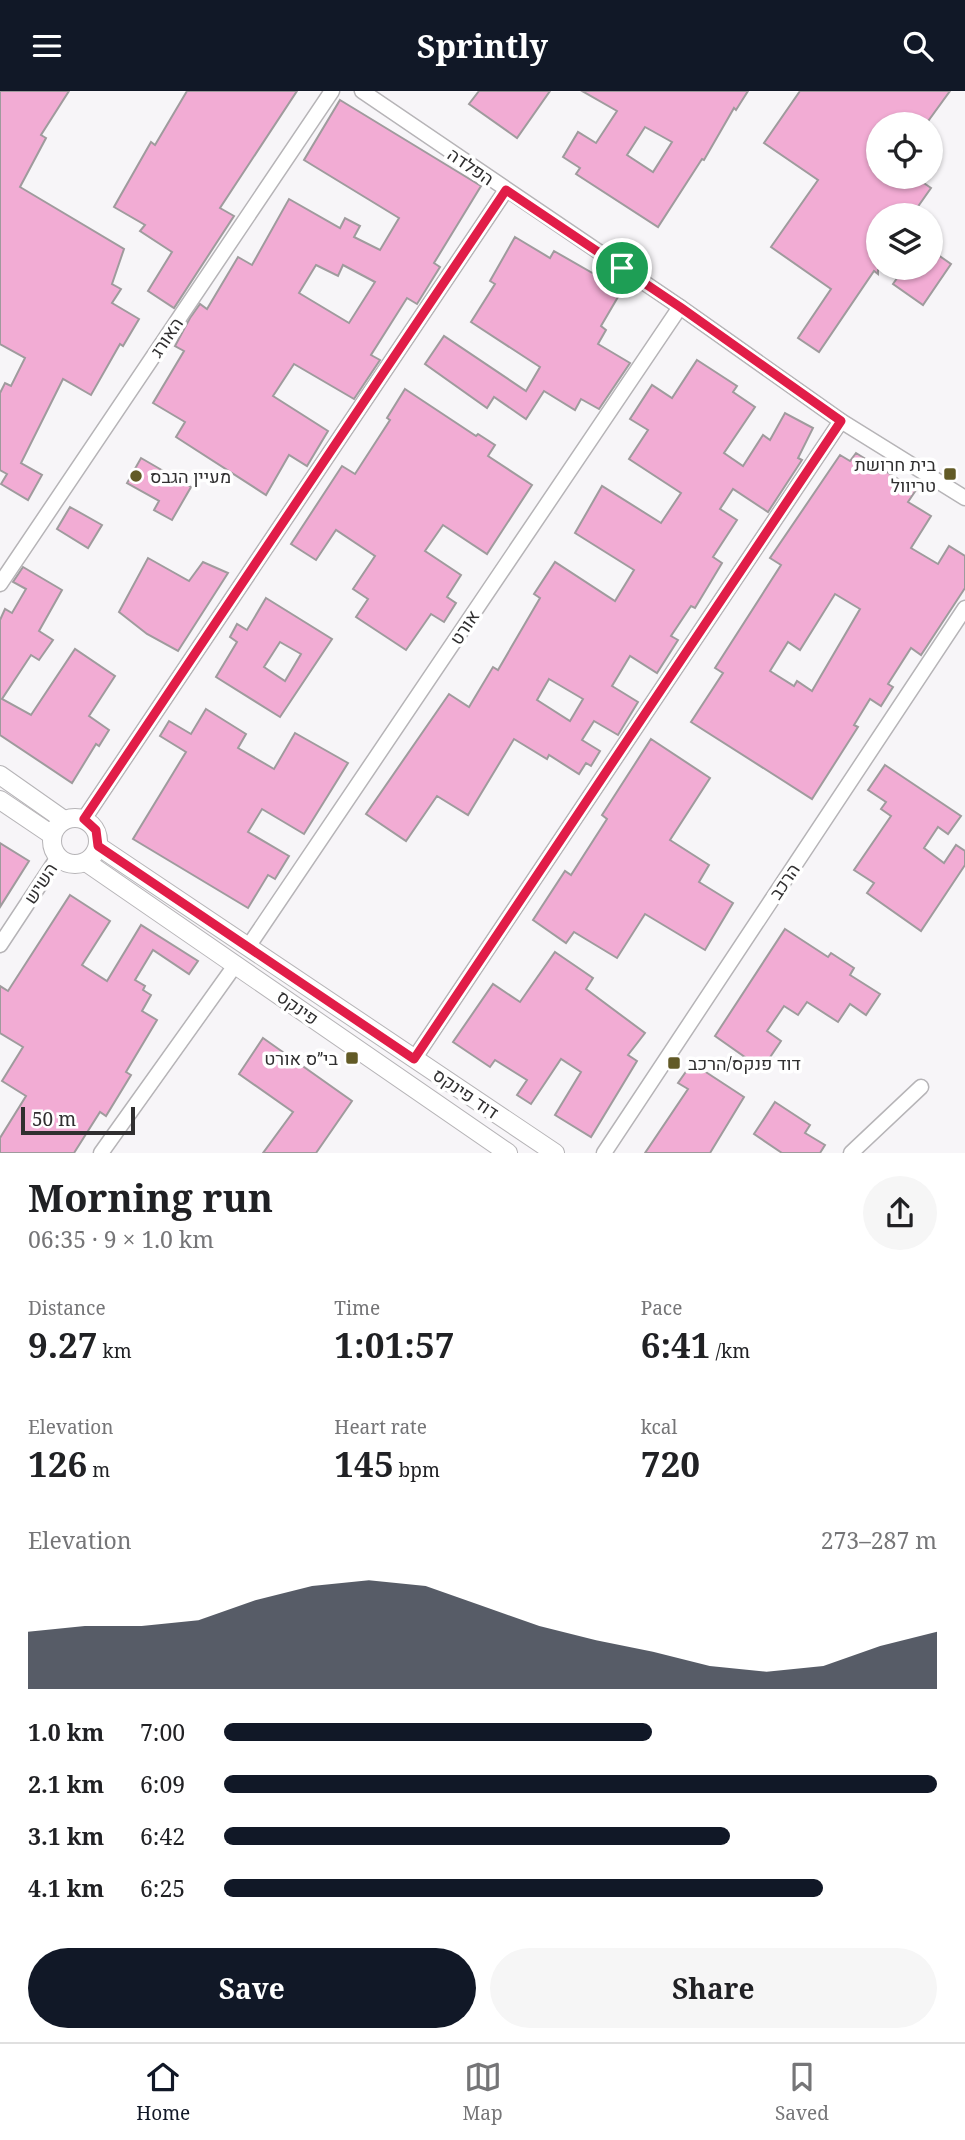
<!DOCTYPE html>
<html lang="en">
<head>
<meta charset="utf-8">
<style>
  body { margin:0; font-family:"Noto Serif",Heebo,serif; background:#f6f6f6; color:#202124; height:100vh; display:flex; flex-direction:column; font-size:26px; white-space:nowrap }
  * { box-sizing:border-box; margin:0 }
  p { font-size:23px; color:#757577 }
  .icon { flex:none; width:38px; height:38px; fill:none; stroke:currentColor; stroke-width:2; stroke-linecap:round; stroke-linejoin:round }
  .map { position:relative; height:1062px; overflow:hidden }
  .drawer { display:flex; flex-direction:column; background:#fff; flex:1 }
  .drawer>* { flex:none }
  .controls { position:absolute; left:866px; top:21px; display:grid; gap:14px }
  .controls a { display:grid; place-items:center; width:77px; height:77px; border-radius:50%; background:#fff; box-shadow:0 2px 5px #0004; font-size:35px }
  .scale { position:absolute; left:21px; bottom:18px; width:114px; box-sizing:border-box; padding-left:7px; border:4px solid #302f30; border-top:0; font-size:19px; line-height:24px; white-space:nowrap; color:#302f30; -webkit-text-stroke:5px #fff; paint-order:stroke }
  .pin { position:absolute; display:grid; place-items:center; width:60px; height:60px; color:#fff; margin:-30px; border:4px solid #fff; border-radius:50%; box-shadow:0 2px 7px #0007 }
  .round { display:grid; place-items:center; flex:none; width:74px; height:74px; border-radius:37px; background:#f6f6f6 }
  .head { display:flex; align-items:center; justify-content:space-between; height:119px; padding:0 28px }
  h1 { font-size:38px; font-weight:700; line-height:52px }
  .stats { display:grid; grid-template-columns:repeat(3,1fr); gap:10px; height:119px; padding:7px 28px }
  .stats div { display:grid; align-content:center }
  .stats b { font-size:35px; font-weight:700 }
  .stats small { font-size:19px; font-weight:400 }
  .stats p { font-size:19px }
  .chart { height:196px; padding:14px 28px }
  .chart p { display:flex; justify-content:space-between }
  .chart svg { width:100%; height:126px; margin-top:7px; fill:#111827; opacity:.7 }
  .cta { display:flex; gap:14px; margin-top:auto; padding:14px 28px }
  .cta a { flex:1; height:80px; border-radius:42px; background:#111827; color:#fff; font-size:28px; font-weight:700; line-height:80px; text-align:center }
  .cta a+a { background:#f6f6f6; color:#202124 }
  ul { padding:0 28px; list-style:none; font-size:23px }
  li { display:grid; grid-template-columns:112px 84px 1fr; align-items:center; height:52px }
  li i { height:18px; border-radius:9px; background:#111827 }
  header { display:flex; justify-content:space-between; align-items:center; height:91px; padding:0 28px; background:#111827; color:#fff; font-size:32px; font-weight:700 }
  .menu { display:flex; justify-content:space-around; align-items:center; height:98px; border-top:2px solid #e0e0e0; background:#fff; font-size:19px; color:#757577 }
  .menu a { display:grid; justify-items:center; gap:4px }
  .menu .selected { color:#111827 }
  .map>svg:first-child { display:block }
</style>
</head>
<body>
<header><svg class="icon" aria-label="menu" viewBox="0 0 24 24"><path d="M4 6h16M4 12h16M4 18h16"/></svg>Sprintly<svg class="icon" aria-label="search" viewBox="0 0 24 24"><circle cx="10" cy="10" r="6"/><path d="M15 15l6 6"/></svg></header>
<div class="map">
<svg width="965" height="1062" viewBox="0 0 965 1062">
  <rect width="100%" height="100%" fill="#f7f5f8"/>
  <g fill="#f2acd4" stroke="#9f9b9d" stroke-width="2" fill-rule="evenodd">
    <polygon points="0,0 69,0 41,44 46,47 20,96 124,158 112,193 121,198 112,212 139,228 123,255 120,253 91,304 63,288 21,372 42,384 28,409 1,393 7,383 0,379 0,302 5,292 11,295 25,267 0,253"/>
    <polygon points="187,0 297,0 220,117 234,125 174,217 148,200 172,161 140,140 145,134 114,116 151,51 155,54"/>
    <polygon points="479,0 550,0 517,47 469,13"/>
    <path d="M582,0H748L736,19L734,17L704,69L702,68L658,136L576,83L580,77L563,66L578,41L596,52L617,20ZM645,36L672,51L653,81L627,64Z"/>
    <polygon points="800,0 950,0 926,33 878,33 878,86 915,86 931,97 912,124 878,124 878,183 874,180 819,261 798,247 831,198 771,156 818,89 764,52"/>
    <path d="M340,9L481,95L434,172L440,176L417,213L407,207L371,264L380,269L354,308L294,273L273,305L328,340L307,375L289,364L266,404L176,346L185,331L153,312L184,260L175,255L190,227L200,213L207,218L238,166L252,174L289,108L340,137L345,127L360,135L354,146L380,159L399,127L304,69ZM316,174L338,185L343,174L375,191L349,232L299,202Z"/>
    <polygon points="515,146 550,167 554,160 622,199 601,235 606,239 598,253 630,272 599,318 581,308 575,319 544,300 526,328 494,306 487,317 425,273 444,245 526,300 540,276 471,231 495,193 490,190"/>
    <polygon points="931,159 951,173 923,214 893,193 904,177 931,177"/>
    <path d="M697,269L737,295L733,301L755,316L724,362L743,375L763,344L770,349L785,322L813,337L798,367L802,369L768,421L733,398L720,418L737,429L713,466L722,472L695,517L691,515L671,545L678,549L657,582L630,565L612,595L638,611L618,644L594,630L582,649L600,660L591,675L586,672L579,683L549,664L547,668L514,648L468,724L437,705L406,750L366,723L449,603L469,616L493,576L498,579L540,507L534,503L555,471L615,510L634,479L575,442L602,395L661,432L681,402L629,368L648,339L630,328L652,294L672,307ZM549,588L583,608L570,630L537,609Z"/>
    <polygon points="405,298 476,345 478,343 495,354 488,365 532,394 487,463 443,434 425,460 461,484 447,506 456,512 444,531 431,523 406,559 356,526 368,508 353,498 375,465 336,439 316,469 291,453 342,375 355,383 390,329 387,327"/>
    <path d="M856,362L916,399L908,411L931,425L911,457L938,473L949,455L965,465V497L921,564L911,557L888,593L893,596L881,615L870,608L854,634L858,636L812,708L691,631L723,582L715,577L781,474L770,467L840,364L850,370ZM835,503L860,518L812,600L797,590L794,595L770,580L788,551L800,559Z"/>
    <polygon points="141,367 191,396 172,429 154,419 159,410 127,392"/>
    <polygon points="70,416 102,434 88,457 57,438"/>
    <polygon points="148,467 189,490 203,471 228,482 178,560 147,543 119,521"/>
    <polygon points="23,476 62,499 39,540 53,549 39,569 31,564 2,608 31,624 75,558 115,585 89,625 109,639 99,655 96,653 72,692 0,644 0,529 5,518 12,522 26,498 13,491"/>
    <path d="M266,507L332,548L280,626L216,586L237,551L230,546L237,533L247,539ZM280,551L301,563L285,590L264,576Z"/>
    <polygon points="206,618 246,643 238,657 274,678 295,642 348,672 304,743 262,718 248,741 289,765 275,788 268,784 248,817 133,748 186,661 160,645 169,630 191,643"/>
    <polygon points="651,648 710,687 670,749 709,774 699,791 733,812 705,859 645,823 617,867 574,841 566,852 533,829 565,780 571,784 607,728 602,724"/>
    <polygon points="885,674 961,725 948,743 938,736 924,757 944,772 956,754 965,760 965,774 921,840 867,802 874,792 854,779 891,725 881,718 886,711 868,699"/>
    <polygon points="0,752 29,770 0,816"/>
    <polygon points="70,804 110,830 82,874 107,890 141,834 198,870 189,883 153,859 135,889 145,895 143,899 151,904 142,920 157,929 126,981 131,984 106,1025 100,1021 74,1062 0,1062 0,1047 26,1005 2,990 23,956 0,942 0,895 8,900"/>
    <polygon points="785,838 828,866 831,862 854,877 850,884 880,903 866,924 850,913 838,931 807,911 798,924 784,915 767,940 781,950 762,978 715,945"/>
    <polygon points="555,861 593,887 586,898 645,942 628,964 637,970 591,1046 555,1024 581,981 561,968 531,1013 517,1004 527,989 495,969 490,976 453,951 493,893 520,911"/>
    <polygon points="263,947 352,1010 316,1062 263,1062 293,1021 239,983"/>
    <polygon points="692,972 744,1006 710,1062 645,1062 688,998 678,992"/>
    <polygon points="775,1011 810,1034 805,1042 825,1054 820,1062 782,1062 754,1043"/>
  </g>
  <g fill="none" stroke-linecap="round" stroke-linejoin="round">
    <defs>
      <g id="minor">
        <polyline points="362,0 680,216 841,330 965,407"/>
        <polyline points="0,493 332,0"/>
        <polyline points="84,728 506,99"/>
        <polyline points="0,854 58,766"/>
        <polyline points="248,856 680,216"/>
        <polyline points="414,968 841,330"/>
        <polyline points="101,1062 236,873"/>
        <polyline points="604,1062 965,517"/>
        <polyline points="851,1062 921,996"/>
      </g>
      <g id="tertiary">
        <polyline points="0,684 64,729"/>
        <polyline points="0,709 52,744"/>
        <circle cx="75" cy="750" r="23"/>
        <polyline points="98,755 555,1062"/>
        <polyline points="86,771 508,1062"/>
      </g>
    </defs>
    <use href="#minor" stroke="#b6b4b7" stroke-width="17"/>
    <use href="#tertiary" stroke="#b6b4b7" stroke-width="20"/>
    <use href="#minor" stroke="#fff" stroke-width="14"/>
    <use href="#tertiary" stroke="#fff" stroke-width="18"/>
  </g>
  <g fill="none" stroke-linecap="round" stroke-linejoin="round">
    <defs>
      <polygon id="route" points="506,99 680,216 841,330 414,968 98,755 96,739 84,728"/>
    </defs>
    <use href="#route" stroke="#fff" stroke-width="14"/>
    <use href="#route" stroke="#e11d48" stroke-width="9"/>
  </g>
  <g fill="#625a26" stroke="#fff" stroke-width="2.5">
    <rect x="943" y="376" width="14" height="14" rx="3.5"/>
    <circle cx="136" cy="385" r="7"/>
    <rect x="345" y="960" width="14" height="14" rx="3.5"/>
    <rect x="667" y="965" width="14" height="14" rx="3.5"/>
  </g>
  <g text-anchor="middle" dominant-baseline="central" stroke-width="7" stroke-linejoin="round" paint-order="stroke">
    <g font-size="18" fill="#302f30" stroke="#fff">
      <text transform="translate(471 75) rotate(34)">הפלדה</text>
      <text transform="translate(166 246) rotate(-56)">האורג</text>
      <text transform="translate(464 536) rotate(-56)">אורט</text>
      <text transform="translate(784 790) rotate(-56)">הרכב</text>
      <text transform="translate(40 792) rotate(-57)">השיש</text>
      <text transform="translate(298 916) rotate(35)">פינקס</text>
      <text transform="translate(466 1002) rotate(34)">דוד פינקס</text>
    </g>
    <g font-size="18" fill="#302f30" stroke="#fff" text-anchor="end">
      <text x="936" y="373">בית חרושת<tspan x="936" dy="21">טריוול</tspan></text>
      <text x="150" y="385" text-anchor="start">מעיין הגבס</text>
      <text x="338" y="967">בי״ס אורט</text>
      <text x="688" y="972" text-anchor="start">דוד פנקס/הרכב</text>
    </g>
  </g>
</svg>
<div class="controls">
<a><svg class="icon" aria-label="locate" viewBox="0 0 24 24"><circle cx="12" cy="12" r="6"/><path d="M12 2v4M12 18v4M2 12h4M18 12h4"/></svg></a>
<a><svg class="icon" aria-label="layers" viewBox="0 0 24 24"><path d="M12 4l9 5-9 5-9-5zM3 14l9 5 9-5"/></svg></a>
</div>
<div class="scale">50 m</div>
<div class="pin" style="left:622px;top:177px;background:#1e9e55"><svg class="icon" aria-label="arrive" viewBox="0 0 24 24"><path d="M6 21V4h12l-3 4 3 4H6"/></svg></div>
</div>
<section class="drawer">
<div class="head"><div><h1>Morning run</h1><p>06:35 · 9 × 1.0 km</p></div><a class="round"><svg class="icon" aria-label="share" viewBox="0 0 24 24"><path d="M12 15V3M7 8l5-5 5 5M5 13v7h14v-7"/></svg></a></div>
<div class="stats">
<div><p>Distance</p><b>9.27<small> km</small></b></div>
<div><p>Time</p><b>1:01:57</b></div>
<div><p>Pace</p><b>6:41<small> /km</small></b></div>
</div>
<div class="stats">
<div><p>Elevation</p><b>126<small> m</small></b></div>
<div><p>Heart rate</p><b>145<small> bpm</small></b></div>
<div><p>kcal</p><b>720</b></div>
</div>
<div class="chart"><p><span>Elevation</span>273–287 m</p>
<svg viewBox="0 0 160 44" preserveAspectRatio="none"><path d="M0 44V24L10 22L20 22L30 20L40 13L50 8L60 6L70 8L80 15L90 22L100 27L110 31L120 36L130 38L140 36L150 29L160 24V44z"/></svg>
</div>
<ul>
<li><b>1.0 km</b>7:00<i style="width:60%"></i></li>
<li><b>2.1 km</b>6:09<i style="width:100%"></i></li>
<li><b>3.1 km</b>6:42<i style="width:71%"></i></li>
<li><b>4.1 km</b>6:25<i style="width:84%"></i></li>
</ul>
<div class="cta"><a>Save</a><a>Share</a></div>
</section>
<nav class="menu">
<a class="selected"><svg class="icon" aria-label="home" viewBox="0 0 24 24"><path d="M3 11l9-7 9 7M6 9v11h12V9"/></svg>Home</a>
<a><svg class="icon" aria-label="map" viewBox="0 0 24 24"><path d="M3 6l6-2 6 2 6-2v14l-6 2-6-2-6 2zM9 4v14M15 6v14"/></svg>Map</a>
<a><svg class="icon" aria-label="saved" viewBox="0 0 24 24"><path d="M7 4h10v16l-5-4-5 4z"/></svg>Saved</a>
</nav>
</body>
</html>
